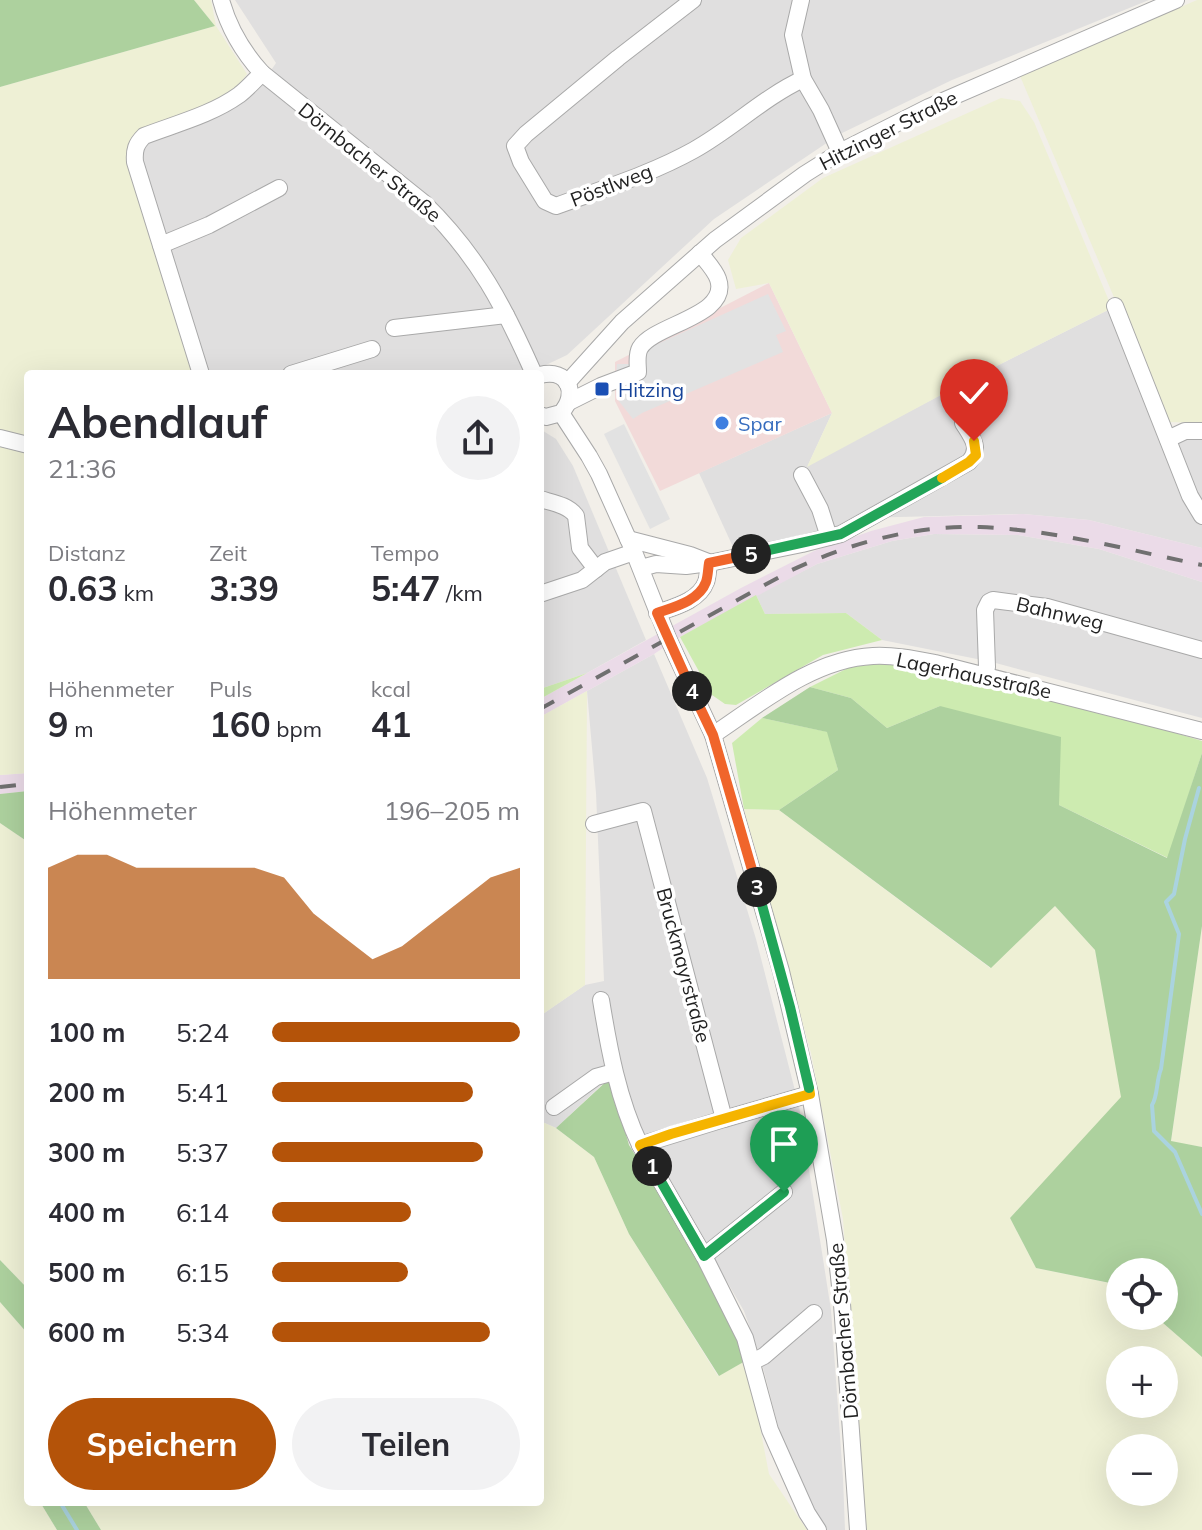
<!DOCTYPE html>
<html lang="de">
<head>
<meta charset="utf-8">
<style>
  body { margin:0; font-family:Mulish,sans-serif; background:#f2f2f3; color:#2b2b33; height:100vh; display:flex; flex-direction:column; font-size:30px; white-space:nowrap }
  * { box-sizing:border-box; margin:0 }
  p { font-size:26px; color:#7c7c81 }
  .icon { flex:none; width:44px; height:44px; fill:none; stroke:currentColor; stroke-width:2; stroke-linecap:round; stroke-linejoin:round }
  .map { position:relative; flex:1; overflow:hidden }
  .sheet { position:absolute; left:24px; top:370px; width:520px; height:1136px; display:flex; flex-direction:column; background:#fff; border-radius:8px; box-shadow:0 8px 32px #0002 }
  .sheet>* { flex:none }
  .fabs { position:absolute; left:1106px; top:1258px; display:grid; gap:16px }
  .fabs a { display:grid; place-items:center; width:72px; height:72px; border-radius:50%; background:#fff; box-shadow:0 8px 32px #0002; font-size:40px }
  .pin { position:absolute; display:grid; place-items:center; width:68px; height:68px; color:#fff; margin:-82px -34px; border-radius:50% 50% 50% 0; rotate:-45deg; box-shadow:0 0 8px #0007 }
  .pin .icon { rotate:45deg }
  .km { position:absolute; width:40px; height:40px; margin:-20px; border-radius:50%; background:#222; color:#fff; font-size:22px; line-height:40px; text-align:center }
  .round { display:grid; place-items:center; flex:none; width:84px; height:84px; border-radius:42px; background:#f2f2f3 }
  .head { display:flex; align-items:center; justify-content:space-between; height:136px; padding:0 24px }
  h1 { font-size:44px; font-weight:700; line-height:60px }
  .figures { display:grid; grid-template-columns:repeat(3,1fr); gap:12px; height:136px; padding:8px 24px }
  .figures div { display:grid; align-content:center }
  .figures b { font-size:34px; font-weight:700 }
  .figures small { font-size:22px; font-weight:400 }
  .figures p { font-size:22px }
  .chart { height:224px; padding:16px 24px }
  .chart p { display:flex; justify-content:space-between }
  .chart svg { width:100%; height:144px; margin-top:8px; fill:#b45309; opacity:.7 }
  .button { display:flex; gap:16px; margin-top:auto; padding:16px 24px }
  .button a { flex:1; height:92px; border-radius:48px; background:#b45309; color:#fff; font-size:32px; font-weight:700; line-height:92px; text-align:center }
  .button a+a { background:#f2f2f3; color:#2b2b33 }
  ul { padding:0 24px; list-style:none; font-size:26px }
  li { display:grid; grid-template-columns:128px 96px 1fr; align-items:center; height:60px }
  li i { height:20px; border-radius:10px; background:#b45309 }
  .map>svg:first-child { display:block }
</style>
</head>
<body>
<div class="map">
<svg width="1202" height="1530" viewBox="0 0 1202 1530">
  <rect width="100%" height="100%" fill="#f2efe9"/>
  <g fill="#e0dfdf">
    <polygon points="235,0 1149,0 952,80 840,134 714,219 567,355 527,374 209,374 140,154 141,141 261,85 276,63"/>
    <polygon points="1112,308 1161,431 1202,434 1202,548 1089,520 1023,514 860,518 813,536 733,547 699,473 832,413 808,465 967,381"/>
    <polygon points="540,429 556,439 573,466 646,640 587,673 540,689"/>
    <polygon points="934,534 1018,535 1099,549 1202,582 1202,718 992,662 882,640 846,613 765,614 756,595 817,564 892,541"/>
    <polygon points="654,654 707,778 756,939 799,1106 831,1310 843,1478 845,1530 827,1530 825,1528 804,1491 778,1426 760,1356 744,1311 609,1078 556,1128 540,1121 540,1016 585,985 604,981 596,793 587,691"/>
  </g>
  <polygon fill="#f2dad9" points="769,283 832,413 660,491 615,401 615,362"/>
  <g fill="#ebdbe8">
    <polygon points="1023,514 1089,520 1202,548 1202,582 1099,549 1018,535 934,534 892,541 817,564 680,637 654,654 540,717 540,699 741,588 814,551 871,531 924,517"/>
    <polygon points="28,773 28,791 0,794 0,775"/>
  </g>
  <g fill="#eef0d5" fill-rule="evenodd">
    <polygon points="194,0 211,0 216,26 247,74 232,94 134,141 194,374 28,374 28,773 0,775 0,87 215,26"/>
    <polygon points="1197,0 1202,0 1202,423 1167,422 1020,76"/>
    <polygon points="1001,98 1020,101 1034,122 1112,308 967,381 807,467 832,413 769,283 736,289 728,260 741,238 823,178"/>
    <polygon points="587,691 585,985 540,1016 540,717"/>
    <path d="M744,809L779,810L990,968L1055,906L1095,950L1122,1097L1010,1218L1036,1268L1119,1285L1120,1316H1155L1202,1357V1530H866L843,1219L811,1053ZM1120,1360H1164V1404H1120ZM1120,1448H1164V1492H1120Z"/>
    <polygon points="0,823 28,842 28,1289 0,1260"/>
    <polygon points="1202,926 1202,1147 1171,1142"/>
    <polygon points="540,1121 556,1128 594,1157 629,1234 718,1376 747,1360 769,1474 807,1530 101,1530 84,1502 540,1502"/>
    <polygon points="0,1302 28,1334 28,1502 40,1502 57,1530 0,1530"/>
  </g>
  <g fill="#cdebb0">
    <polygon points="756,595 765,614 846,613 882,640 823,655 736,705 725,704 712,695 680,637"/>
    <polygon points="888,663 930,669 1123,717 1202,741 1202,753 1168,858 1059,805 940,706 887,728 851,698 810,687 850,667"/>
    <polygon points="587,673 540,699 540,689"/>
    <polygon points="762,718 828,732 838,770 779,810 744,809 732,743"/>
  </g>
  <g fill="#add19e">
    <polygon points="0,0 194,0 215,26 0,87"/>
    <polygon points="810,687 851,698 887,728 940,706 1061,737 1059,805 1167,858 1202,753 1202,926 1171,1141 1202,1147 1202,1357 1155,1316 1164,1316 1164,1272 1120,1272 1120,1285 1036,1268 1010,1218 1121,1097 1095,950 1055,906 991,968 779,810 838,770 827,732 762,718"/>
    <polygon points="28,791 28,842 0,823 0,794"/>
    <polygon points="610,1078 629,1145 709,1274 747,1360 719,1376 629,1234 594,1157 556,1128"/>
    <polygon points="0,1260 28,1289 28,1334 0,1302"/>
    <polygon points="40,1502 84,1502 101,1530 57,1530"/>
  </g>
  <g fill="#e2e2e2">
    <polygon points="768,294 786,331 776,335 783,352 642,413 633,419 618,400 615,384 617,364 629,364 653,346"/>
    <polygon points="624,424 670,519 650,529 604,434"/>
  </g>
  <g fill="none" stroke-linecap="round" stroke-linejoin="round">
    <g stroke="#aad3df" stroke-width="4">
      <path d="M1199,788L1185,839L1174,894L1166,902L1179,934L1161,1069C1156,1081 1158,1096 1152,1105L1154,1131L1175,1152L1202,1214"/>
      <polyline points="60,1502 77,1530"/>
    </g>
    <defs>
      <g id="minor">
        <path d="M221,0C229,29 242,51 262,73L424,203C478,256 504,306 534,374"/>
        <path d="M693,0L618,58L526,134L515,146L521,162L545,201L556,206C602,189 651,174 694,150C732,129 764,97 803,79"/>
        <polyline points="801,0 793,35 803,79 821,110 840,152"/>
        <polyline points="161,245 209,225 279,188"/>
        <polyline points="1115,306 1190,496 1202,516"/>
        <polyline points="394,328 506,315"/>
        <path d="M201,374L135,162C134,150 136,144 144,136C175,124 211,115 239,95C247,89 254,81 262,73"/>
        <polyline points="291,374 372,349"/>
        <path d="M540,375C568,368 579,393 561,413L546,417L540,415"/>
        <polyline points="567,383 622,322 715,240 805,174 840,152 929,107 1176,0"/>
        <path d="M569,402L601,386L638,372C638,365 636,355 640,348C654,324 731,316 718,279C715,270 706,261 700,253"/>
        <polyline points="561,413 589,456 599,474 634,552 668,638 713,735 781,971 810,1094 835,1240 842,1304 858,1530"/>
        <polyline points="0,438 28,445"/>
        <polyline points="1168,439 1185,431 1202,431"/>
        <polyline points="802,475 820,509 829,537"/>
        <path d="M540,499C553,503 568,505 576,516L580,548L596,569"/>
        <polyline points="628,539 690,555 708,562"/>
        <path d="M641,568L656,564L686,566L709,563L802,544L841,534L969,462C982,448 971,436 963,423"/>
        <polyline points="540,594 582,580 605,562 634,552"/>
        <path d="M657,613C674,607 699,601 706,582C708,577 708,569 709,563"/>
        <polyline points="985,676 987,667 985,610 989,602 993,600 1047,607 1202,650"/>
        <path d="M713,735C761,703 813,659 873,656C894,655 914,659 935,663L1202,731"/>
        <polyline points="594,824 643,811 724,1119 810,1094"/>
        <path d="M601,1000C609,1049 618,1099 640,1145L724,1119"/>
        <polyline points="554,1107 596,1077 614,1072"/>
        <polyline points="640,1145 704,1256 745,1338 770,1430 807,1513 818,1530"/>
        <polyline points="704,1256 784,1192"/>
        <polyline points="752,1362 764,1356 814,1313"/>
      </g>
    </defs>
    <use href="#minor" stroke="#a9a9a9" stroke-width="18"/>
    <use href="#minor" stroke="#fff" stroke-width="16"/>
    <g stroke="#707070" stroke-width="4" stroke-dasharray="16 16" stroke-linecap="butt">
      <path d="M540,709L792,570C850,543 915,525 980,527C1055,530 1129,550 1202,565"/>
      <polyline points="0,787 28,784"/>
    </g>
  </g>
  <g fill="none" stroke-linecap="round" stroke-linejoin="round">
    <defs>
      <polyline id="split-1" points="652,1166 704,1256 784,1192"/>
      <polyline id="split-2" points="652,1166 640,1145 671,1134 810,1094 809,1088"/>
      <polyline id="split-3" points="757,887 790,1007 809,1088"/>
      <polyline id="split-4" points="692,691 713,735 757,887"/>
      <path id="split-5" d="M692,691L657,613C674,607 699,601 706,582C708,576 708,569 709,563L751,554"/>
      <polyline id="split-6" points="751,554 841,534 942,478"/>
      <polyline id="split-7" points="942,478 969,462 976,455 974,441"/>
    </defs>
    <use href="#split-1" stroke="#fff" stroke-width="16"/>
    <use href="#split-2" stroke="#fff" stroke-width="16"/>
    <use href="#split-3" stroke="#fff" stroke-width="16"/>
    <use href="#split-4" stroke="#fff" stroke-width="16"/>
    <use href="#split-5" stroke="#fff" stroke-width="16"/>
    <use href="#split-6" stroke="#fff" stroke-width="16"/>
    <use href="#split-7" stroke="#fff" stroke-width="16"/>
    <use href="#split-1" stroke="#22a559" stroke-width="10"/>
    <use href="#split-2" stroke="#f5b400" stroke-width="10"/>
    <use href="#split-3" stroke="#22a559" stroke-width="10"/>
    <use href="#split-4" stroke="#f0652b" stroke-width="10"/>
    <use href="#split-5" stroke="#f0652b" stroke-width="10"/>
    <use href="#split-6" stroke="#22a559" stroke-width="10"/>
    <use href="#split-7" stroke="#f5b400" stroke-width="10"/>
  </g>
  <rect fill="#1a4fb4" stroke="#fff" stroke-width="3" x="594" y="381" width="16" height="16" rx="4"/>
  <circle fill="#3f7fe0" stroke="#fff" stroke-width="3" cx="722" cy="423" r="8"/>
  <g text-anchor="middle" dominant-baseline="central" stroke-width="7" stroke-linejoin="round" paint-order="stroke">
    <g font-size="20" fill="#222" stroke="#fff">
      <text transform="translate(888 130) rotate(-27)">Hitzinger Straße</text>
      <text transform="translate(370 162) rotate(39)">Dörnbacher Straße</text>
      <text transform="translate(611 185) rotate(-21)">Pöstlweg</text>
      <text transform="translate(1060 613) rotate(13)">Bahnweg</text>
      <text transform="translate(974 675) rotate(12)">Lagerhausstraße</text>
      <text transform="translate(684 965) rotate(75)">Bruckmayrstraße</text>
      <text transform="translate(843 1331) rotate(-95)">Dörnbacher Straße</text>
    </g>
    <g font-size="20" fill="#164399" stroke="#fff" text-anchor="start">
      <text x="618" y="389">Hitzing</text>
    </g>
    <g font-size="20" fill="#366cbe" stroke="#fff" text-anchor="start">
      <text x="738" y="423">Spar</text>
    </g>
  </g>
</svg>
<div class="fabs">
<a><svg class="icon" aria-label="locate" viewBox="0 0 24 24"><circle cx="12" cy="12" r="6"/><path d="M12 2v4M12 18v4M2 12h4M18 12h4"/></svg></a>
<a>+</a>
<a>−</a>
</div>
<div class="pin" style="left:784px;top:1192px;background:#1e9e55"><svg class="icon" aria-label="arrive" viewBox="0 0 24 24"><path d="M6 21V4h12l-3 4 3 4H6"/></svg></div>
<div class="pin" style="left:974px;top:441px;background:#d93025"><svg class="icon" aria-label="check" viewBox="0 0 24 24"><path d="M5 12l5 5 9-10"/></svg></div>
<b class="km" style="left:652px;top:1166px">1</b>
<b class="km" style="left:757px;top:887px">3</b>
<b class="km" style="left:692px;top:691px">4</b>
<b class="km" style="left:751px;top:554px">5</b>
<section class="sheet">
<div class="head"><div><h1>Abendlauf</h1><p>21:36</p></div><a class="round"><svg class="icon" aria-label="share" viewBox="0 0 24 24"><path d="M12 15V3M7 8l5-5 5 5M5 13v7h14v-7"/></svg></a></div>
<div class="figures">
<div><p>Distanz</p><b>0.63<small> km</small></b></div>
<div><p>Zeit</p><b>3:39</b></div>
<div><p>Tempo</p><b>5:47<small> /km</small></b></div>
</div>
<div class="figures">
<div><p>Höhenmeter</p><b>9<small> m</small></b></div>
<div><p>Puls</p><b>160<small> bpm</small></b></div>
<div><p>kcal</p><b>41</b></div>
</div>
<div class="chart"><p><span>Höhenmeter</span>196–205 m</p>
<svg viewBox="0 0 160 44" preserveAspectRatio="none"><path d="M0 44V10L10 6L20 6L30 10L40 10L50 10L60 10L70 10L80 13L90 24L100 31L110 38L120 34L130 27L140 20L150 13L160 10V44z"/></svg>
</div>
<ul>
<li><b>100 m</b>5:24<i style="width:100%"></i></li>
<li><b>200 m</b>5:41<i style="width:81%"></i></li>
<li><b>300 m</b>5:37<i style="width:85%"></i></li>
<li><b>400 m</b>6:14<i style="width:56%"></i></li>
<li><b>500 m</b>6:15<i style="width:55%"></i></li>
<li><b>600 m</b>5:34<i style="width:88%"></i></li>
</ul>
<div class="button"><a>Speichern</a><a>Teilen</a></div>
</section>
</div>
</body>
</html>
